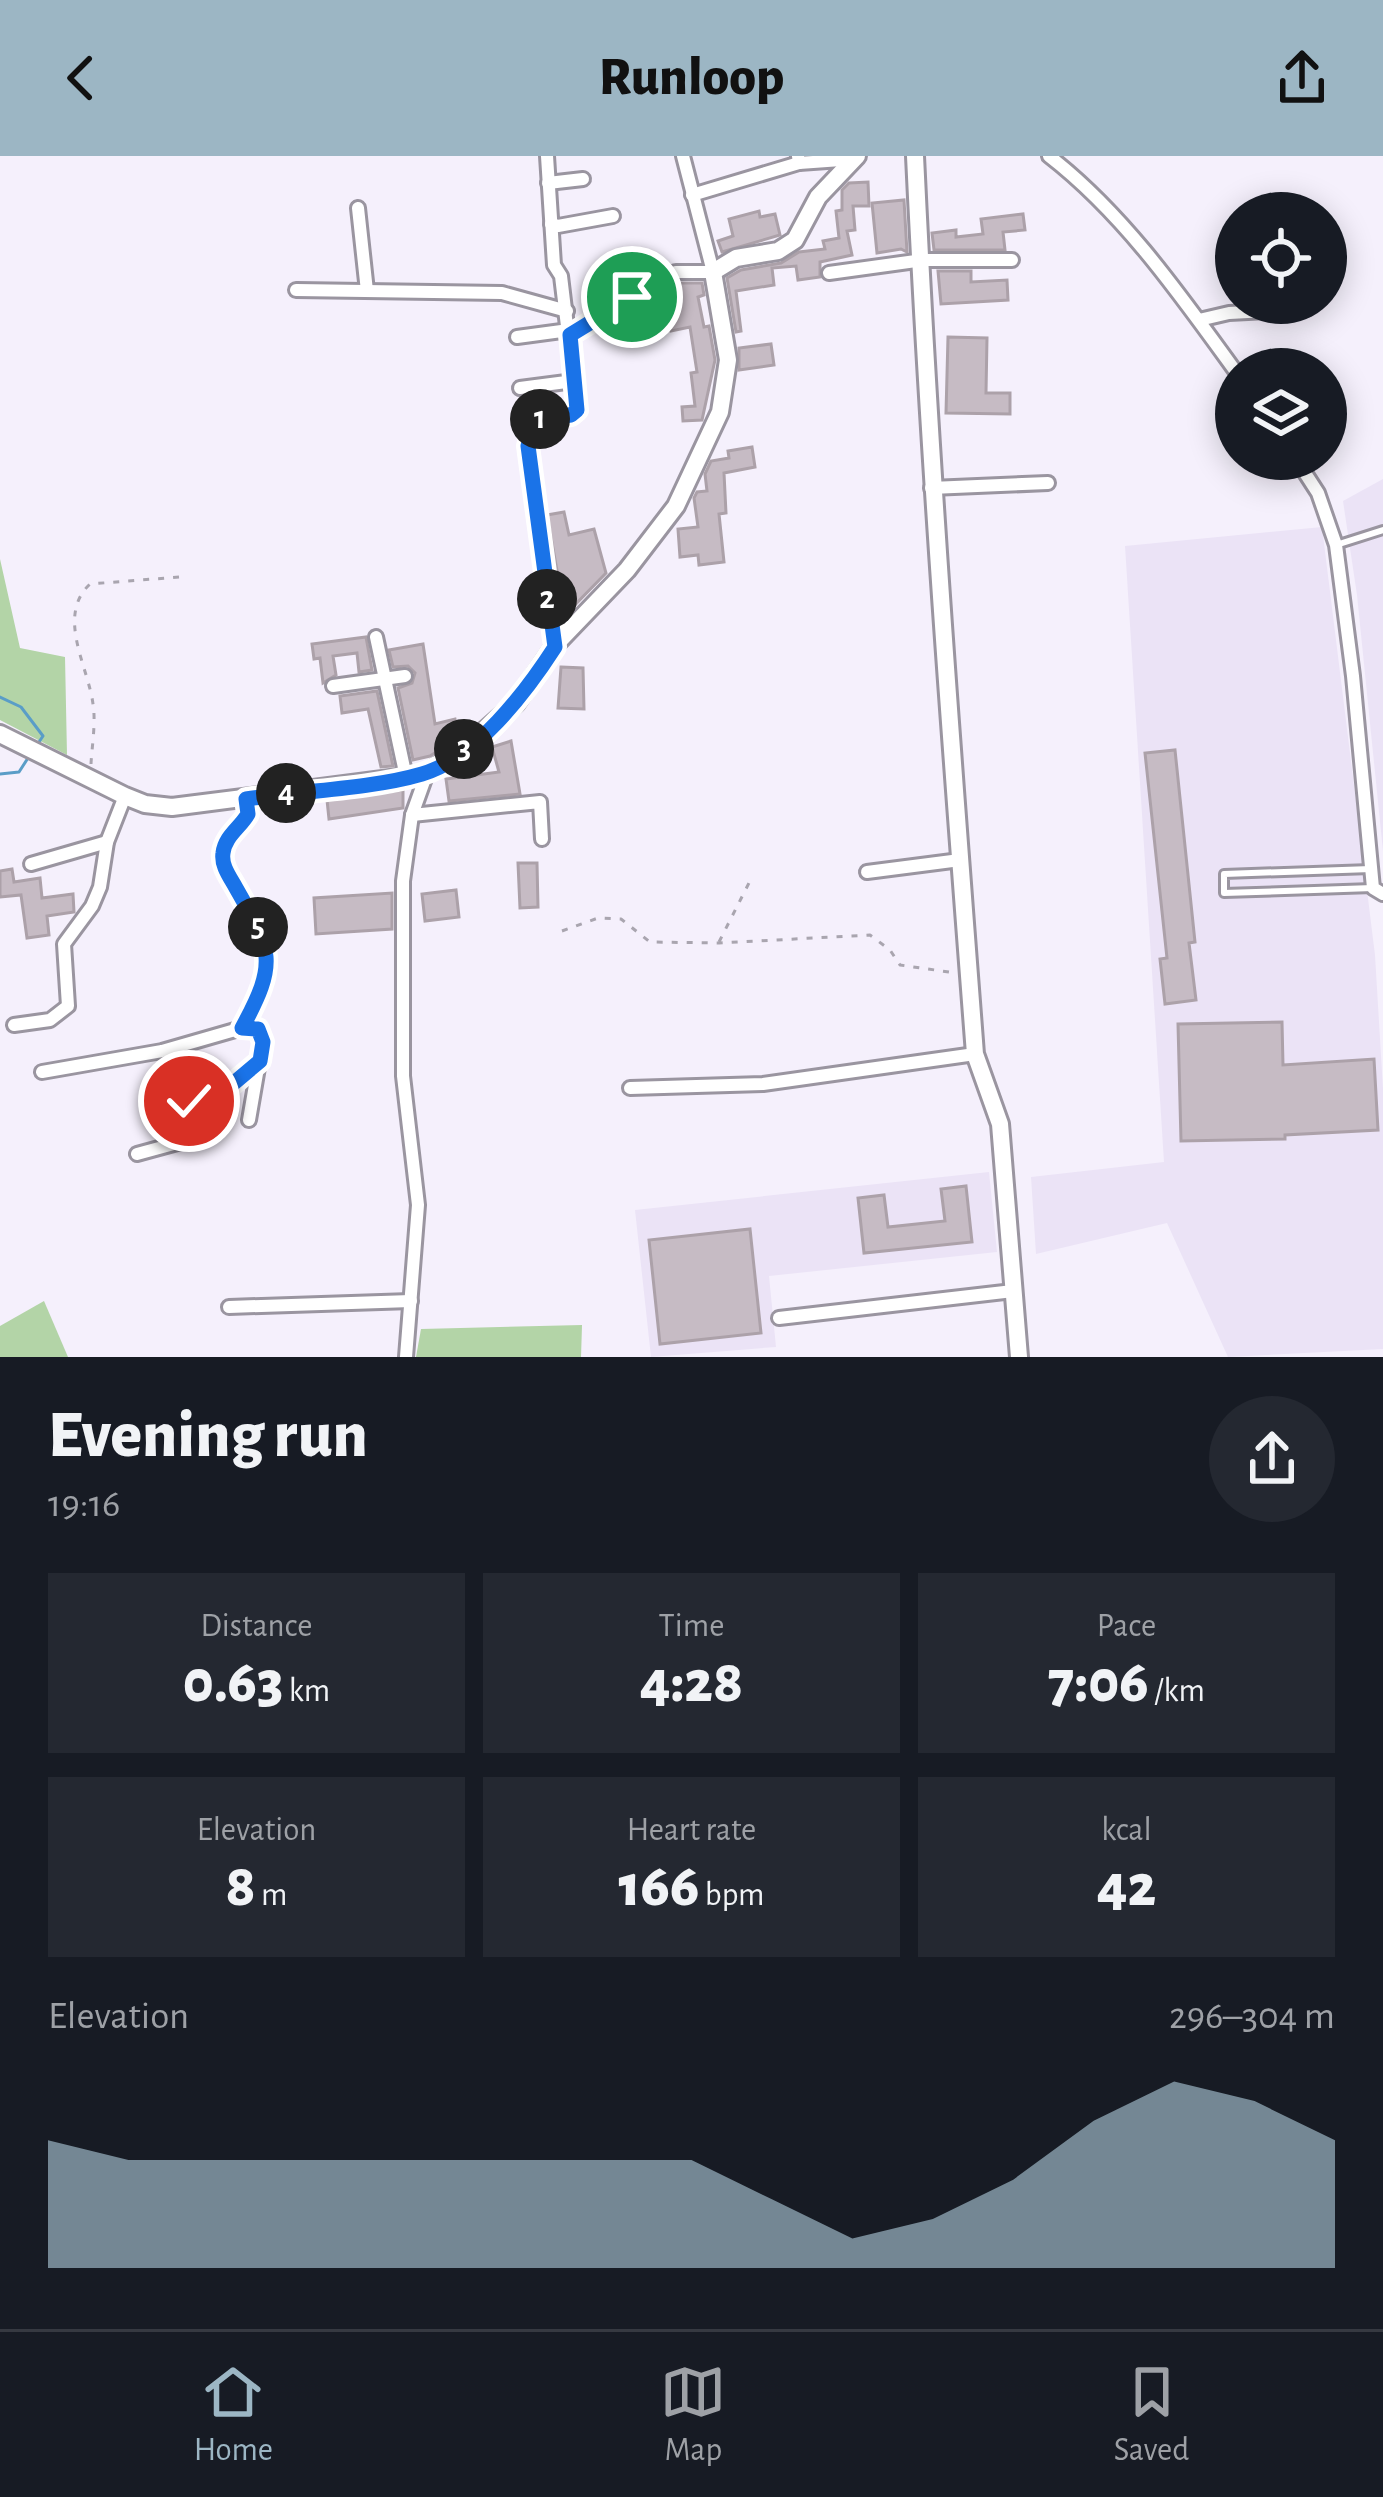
<!DOCTYPE html>
<html lang="en">
<head>
<meta charset="utf-8">
<style>
  body { margin:0; font-family:"Alegreya Sans",sans-serif; background:#242831; color:#f1f3f6; height:100vh; display:flex; flex-direction:column; font-size:45px; white-space:nowrap }
  * { box-sizing:border-box; margin:0 }
  p { font-size:39px; color:#9ea1a6 }
  .icon { flex:none; width:66px; height:66px; fill:none; stroke:currentColor; stroke-width:2; stroke-linecap:round; stroke-linejoin:round }
  .map { position:relative; height:1201px; overflow:hidden }
  .panel { display:flex; flex-direction:column; background:#171b24; flex:1 }
  .panel>* { flex:none }
  .fabs { position:absolute; left:1215px; top:36px; display:grid; gap:24px }
  .fabs a { display:grid; place-items:center; width:132px; height:132px; border-radius:50%; background:#171b24; box-shadow:0 6px 30px #0003; font-size:60px }
  .pin { position:absolute; display:grid; place-items:center; width:102px; height:102px; color:#fff; margin:-51px; border:6px solid #fff; border-radius:50%; box-shadow:0 3px 12px #0007 }
  .km { position:absolute; width:60px; height:60px; margin:-30px; border-radius:50%; background:#222; color:#fff; font-size:33px; line-height:60px; text-align:center }
  .round { display:grid; place-items:center; flex:none; width:126px; height:126px; border-radius:63px; background:#242831 }
  .overview { display:flex; align-items:center; justify-content:space-between; height:204px; padding:0 48px }
  h1 { font-size:66px; font-weight:800; line-height:90px }
  .figures { display:grid; grid-template-columns:repeat(3,1fr); gap:18px; height:204px; padding:12px 48px }
  .figures div { display:grid; align-content:center; border-radius:0px; background:#242831; text-align:center }
  .figures b { font-size:60px; font-weight:800 }
  .figures small { font-size:33px; font-weight:400 }
  .figures p { font-size:33px }
  .chart { height:336px; padding:24px 48px }
  .chart p { display:flex; justify-content:space-between }
  .chart svg { width:100%; height:216px; margin-top:12px; fill:#9cb6c4; opacity:.7 }
  header { display:flex; justify-content:space-between; align-items:center; height:156px; padding:0 48px; background:#9cb6c4; color:#111; font-size:54px; font-weight:800 }
  .tabs { display:flex; justify-content:space-around; align-items:center; height:168px; border-top:3px solid #363941; background:#171b24; font-size:33px; color:#9ea1a6 }
  .tabs a { display:grid; justify-items:center; gap:6px }
  .tabs .active { color:#9cb6c4 }
  .map>svg:first-child { display:block }
</style>
</head>
<body>
<header><svg class="icon" aria-label="back" viewBox="0 0 24 24"><path d="M15 5l-7 7 7 7"/></svg>Runloop<svg class="icon" aria-label="share" viewBox="0 0 24 24"><path d="M12 15V3M7 8l5-5 5 5M5 13v7h14v-7"/></svg></header>
<div class="map">
<svg width="1383" height="1201" viewBox="0 0 1383 1201">
  <rect width="100%" height="100%" fill="#f5f0fc"/>
  <g fill="#ebe3f6">
    <polygon points="1383,323 1383,695 1357,439 1343,345"/>
    <polygon points="1322,371 1375,799 1383,933 1383,1193 1228,1201 1167,1067 1036,1098 1031,1021 1164,1006 1125,390"/>
    <polygon points="989,1016 997,1096 769,1120 776,1191 651,1201 635,1054"/>
  </g>
  <g fill="#b3d4a7">
    <polygon points="0,403 20,492 65,501 67,599 0,564"/>
    <polygon points="44,1145 68,1201 0,1201 0,1170"/>
    <polygon points="582,1169 581,1201 416,1201 421,1173"/>
  </g>
  <g fill="none" stroke-linecap="round" stroke-linejoin="round">
    <g stroke="#5a9dc7" stroke-width="3">
      <polyline points="0,541 21,551 43,580 37,589"/>
      <polyline points="0,618 19,616 28,602"/>
    </g>
  </g>
  <g fill="#c6bbc4" stroke="#aca1a9" stroke-width="3">
    <polygon points="868,26 869,50 853,50 855,74 847,75 852,99 820,106 820,121 798,124 796,110 772,112 774,129 736,135 741,175 736,176 727,122 741,114 781,107 799,96 825,93 823,85 839,82 836,55 842,54 842,34 849,27"/>
    <polygon points="904,44 907,96 901,93 877,97 872,47"/>
    <polygon points="759,55 760,61 775,58 780,79 722,96 718,85 733,80 729,63"/>
    <polygon points="1023,58 1025,74 1003,76 1005,94 934,94 932,77 956,74 956,81 983,78 981,63"/>
    <polygon points="938,115 971,115 971,126 1007,124 1008,144 941,148"/>
    <polygon points="678,127 702,127 704,139 698,141 704,171 709,170 715,204 702,264 683,265 682,251 695,250 691,217 697,216 690,171 671,175 668,161 664,132"/>
    <polygon points="948,181 987,182 986,237 1010,237 1010,258 946,257"/>
    <polygon points="771,188 774,209 739,214 739,192"/>
    <polygon points="752,291 755,311 724,317 726,357 719,358 724,406 699,409 698,399 680,401 678,373 698,371 694,342 697,336 707,335 705,318 711,305 729,302 728,295"/>
    <polygon points="564,356 569,379 594,373 606,417 565,459 547,359"/>
    <polygon points="366,481 372,514 359,516 357,497 333,500 336,519 323,527 320,502 314,503 312,488"/>
    <polygon points="423,488 435,568 455,563 459,581 440,587 441,593 430,600 413,604 398,532 412,527 415,517 408,510 393,511 389,494"/>
    <polygon points="561,511 583,512 584,553 558,552"/>
    <polygon points="377,535 393,610 381,611 368,553 342,557 340,540"/>
    <polygon points="511,585 520,638 449,645 446,623 499,616 492,591"/>
    <polygon points="1175,594 1195,786 1189,787 1196,844 1165,848 1160,803 1167,802 1145,597"/>
    <polygon points="403,634 403,652 329,663 327,644"/>
    <polygon points="518,707 537,707 538,751 520,752"/>
    <polygon points="12,713 14,726 40,722 42,742 73,738 74,756 47,760 49,779 27,782 21,739 0,741 0,715"/>
    <polygon points="456,734 459,761 425,765 422,738"/>
    <polygon points="392,737 392,773 316,778 314,742"/>
    <polygon points="1282,866 1283,909 1374,903 1378,974 1285,979 1285,983 1181,985 1178,868"/>
    <polygon points="966,1030 972,1086 864,1097 858,1042 884,1039 888,1071 945,1065 941,1033"/>
    <polygon points="750,1073 761,1177 660,1188 649,1084"/>
  </g>
  <g fill="none" stroke-linecap="round" stroke-linejoin="round">
    <defs>
      <g id="lane">
        <polyline points="1336,389 1383,374"/>
        <polyline points="1371,713 1224,718 1224,737 1373,732"/>
      </g>
      <g id="street">
        <polyline points="547,0 554,109 561,120 576,245"/>
        <path d="M1049,0C1124,58 1181,140 1236,216"/>
        <polyline points="799,7 855,3"/>
        <polyline points="548,27 583,23"/>
        <polyline points="692,39 799,7 798,0"/>
        <polyline points="358,52 367,135"/>
        <polyline points="551,68 558,70 613,60"/>
        <polyline points="829,117 923,104 1012,104"/>
        <polyline points="296,134 502,137 567,155"/>
        <polyline points="1199,164 1229,157 1307,153"/>
        <polyline points="570,179 654,124 676,116 713,116 683,0"/>
        <polyline points="517,181 569,174"/>
        <polyline points="520,232 574,225"/>
        <polyline points="1296,303 1318,337 1336,389 1353,520 1373,732 1383,738"/>
        <polyline points="531,318 555,491"/>
        <polyline points="931,332 1048,327"/>
        <polyline points="376,481 406,621"/>
        <polyline points="333,530 405,520"/>
        <polyline points="412,659 540,646 542,683"/>
        <polyline points="31,708 107,686"/>
        <polyline points="867,716 960,704"/>
        <polyline points="14,869 50,864 68,850 64,788 92,750 100,731 107,686 125,640"/>
        <path d="M42,916L162,895L242,872C278,806 272,796 236,732C230,721 221,710 223,697C225,680 240,672 248,658L246,643"/>
        <polyline points="630,932 763,928 975,898"/>
        <polyline points="169,944 189,945 203,953"/>
        <polyline points="249,964 259,906"/>
        <polyline points="137,998 192,983 203,953 259,905 261,877 254,871 242,872"/>
        <polyline points="229,1151 411,1145"/>
        <polyline points="779,1162 1013,1135"/>
        <polyline points="406,1201 418,1049 403,920 403,725 412,659 427,617"/>
      </g>
      <g id="secondary">
        <path d="M915,0C929,300 952,599 975,898L1000,968L1019,1201"/>
        <polyline points="0,578 125,640 145,648 172,651 406,621 427,617 463,594 516,547 557,487 627,414 676,350 720,256 728,204 713,116 736,102 778,95 795,84 818,41 857,0"/>
      </g>
    </defs>
    <use href="#lane" stroke="#9a95a0" stroke-width="12"/>
    <use href="#street" stroke="#9a95a0" stroke-width="18"/>
    <use href="#secondary" stroke="#9a95a0" stroke-width="22"/>
    <g stroke="#a9a5af" stroke-width="3" stroke-dasharray="6 9" stroke-linecap="butt">
      <polyline points="531,305 528,290 535,264 572,258"/>
      <path d="M91,608C92,589 96,567 93,548C88,510 56,460 90,428L179,421"/>
      <polyline points="562,775 598,762 621,763 650,786 719,787 870,779 890,794 900,809 956,817"/>
      <polyline points="719,786 751,723"/>
    </g>
    <use href="#lane" stroke="#fff" stroke-width="6"/>
    <use href="#street" stroke="#fff" stroke-width="12"/>
    <use href="#secondary" stroke="#fff" stroke-width="16"/>
  </g>
  <g fill="none" stroke-linecap="round" stroke-linejoin="round">
    <defs>
      <path id="route" d="M189,945L203,953L260,905L263,886L258,873L242,872C278,806 272,795 236,732C230,721 221,710 223,697C225,680 240,672 248,658L246,643C300,635 371,633 422,618C476,602 526,536 555,491L528,290L535,264L571,259L577,254L570,179L632,141"/>
    </defs>
    <use href="#route" stroke="#fff" stroke-width="24"/>
    <use href="#route" stroke="#1a73e8" stroke-width="15"/>
  </g>
</svg>
<div class="fabs">
<a><svg class="icon" aria-label="locate" viewBox="0 0 24 24"><circle cx="12" cy="12" r="6"/><path d="M12 2v4M12 18v4M2 12h4M18 12h4"/></svg></a>
<a><svg class="icon" aria-label="layers" viewBox="0 0 24 24"><path d="M12 4l9 5-9 5-9-5zM3 14l9 5 9-5"/></svg></a>
</div>
<div class="pin" style="left:632px;top:141px;background:#1e9e55"><svg class="icon" aria-label="arrive" viewBox="0 0 24 24"><path d="M6 21V4h12l-3 4 3 4H6"/></svg></div>
<div class="pin" style="left:189px;top:945px;background:#d93025"><svg class="icon" aria-label="check" viewBox="0 0 24 24"><path d="M5 12l5 5 9-10"/></svg></div>
<b class="km" style="left:540px;top:263px">1</b>
<b class="km" style="left:547px;top:443px">2</b>
<b class="km" style="left:464px;top:593px">3</b>
<b class="km" style="left:286px;top:637px">4</b>
<b class="km" style="left:258px;top:771px">5</b>
</div>
<section class="panel">
<div class="overview"><div><h1>Evening run</h1><p>19:16</p></div><a class="round"><svg class="icon" aria-label="share" viewBox="0 0 24 24"><path d="M12 15V3M7 8l5-5 5 5M5 13v7h14v-7"/></svg></a></div>
<div class="figures">
<div><p>Distance</p><b>0.63<small> km</small></b></div>
<div><p>Time</p><b>4:28</b></div>
<div><p>Pace</p><b>7:06<small> /km</small></b></div>
</div>
<div class="figures">
<div><p>Elevation</p><b>8<small> m</small></b></div>
<div><p>Heart rate</p><b>166<small> bpm</small></b></div>
<div><p>kcal</p><b>42</b></div>
</div>
<div class="chart"><p><span>Elevation</span>296–304 m</p>
<svg viewBox="0 0 160 44" preserveAspectRatio="none"><path d="M0 44V18L10 22L20 22L30 22L40 22L50 22L60 22L70 22L80 22L90 30L100 38L110 34L120 26L130 14L140 6L150 10L160 18V44z"/></svg>
</div>
</section>
<nav class="tabs">
<a class="active"><svg class="icon" aria-label="home" viewBox="0 0 24 24"><path d="M3 11l9-7 9 7M6 9v11h12V9"/></svg>Home</a>
<a><svg class="icon" aria-label="map" viewBox="0 0 24 24"><path d="M3 6l6-2 6 2 6-2v14l-6 2-6-2-6 2zM9 4v14M15 6v14"/></svg>Map</a>
<a><svg class="icon" aria-label="saved" viewBox="0 0 24 24"><path d="M7 4h10v16l-5-4-5 4z"/></svg>Saved</a>
</nav>
</body>
</html>
